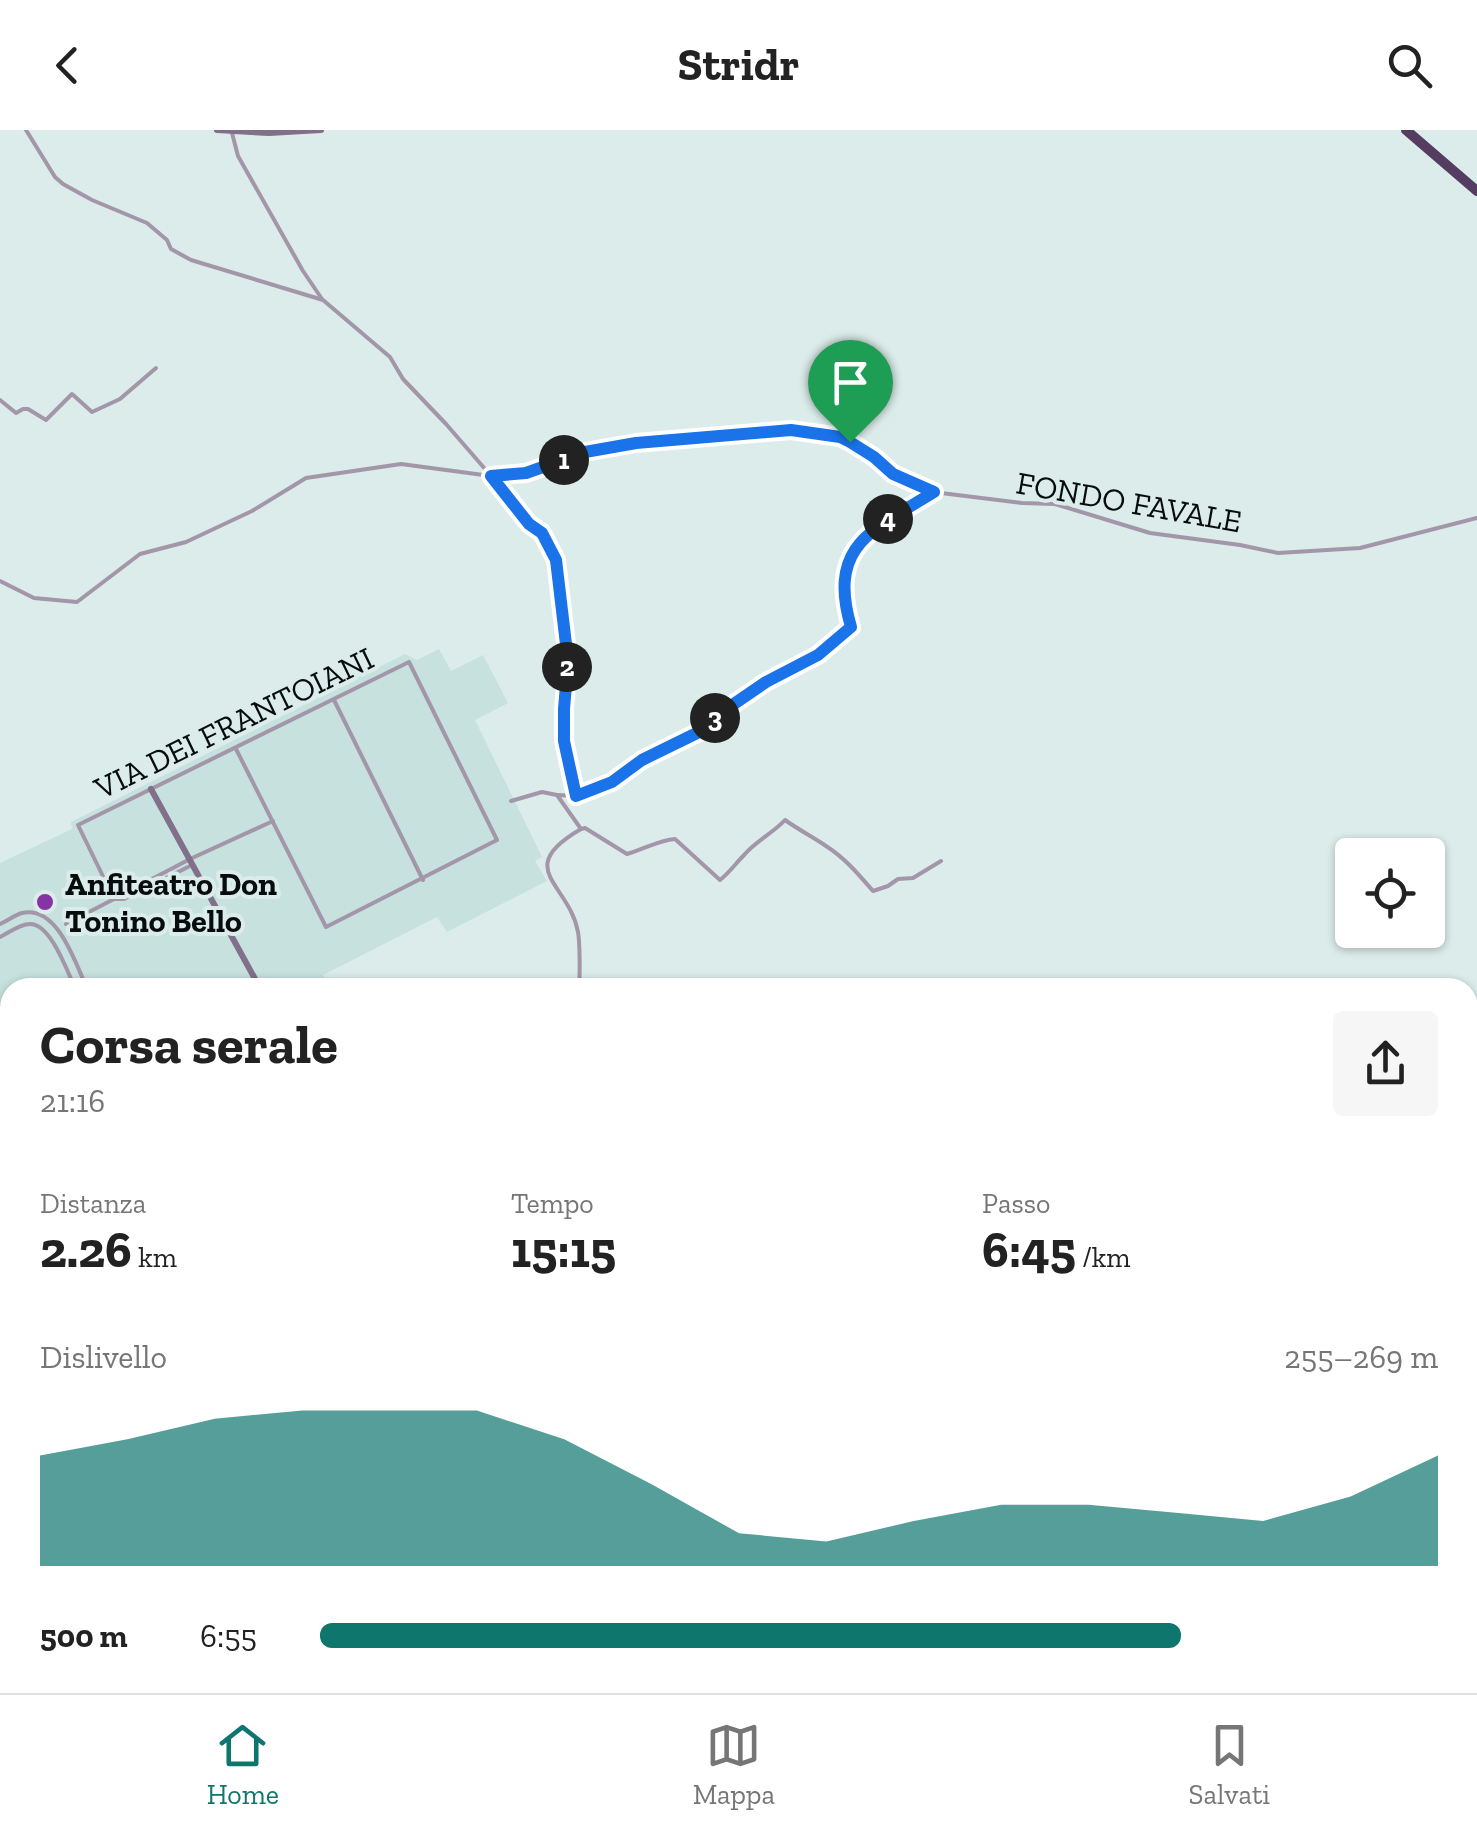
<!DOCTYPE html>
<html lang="it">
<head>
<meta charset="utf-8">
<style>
  body { margin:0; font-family:"Zilla Slab",serif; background:#f6f6f6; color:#222; height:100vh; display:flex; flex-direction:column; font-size:38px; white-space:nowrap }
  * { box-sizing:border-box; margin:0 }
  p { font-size:32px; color:#767676 }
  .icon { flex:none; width:55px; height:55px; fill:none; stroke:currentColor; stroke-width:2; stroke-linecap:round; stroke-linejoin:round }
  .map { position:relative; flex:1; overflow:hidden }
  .side { position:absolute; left:0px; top:848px; width:1478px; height:718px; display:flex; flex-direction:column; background:#fff; border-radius:30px 30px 0 0; box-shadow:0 2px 8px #0004 }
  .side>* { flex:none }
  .buttons { position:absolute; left:1335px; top:708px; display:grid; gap:20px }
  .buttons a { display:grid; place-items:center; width:110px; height:110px; border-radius:10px; background:#fff; box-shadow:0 2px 8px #0004; font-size:50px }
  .pin { position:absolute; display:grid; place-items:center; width:85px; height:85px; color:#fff; margin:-102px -42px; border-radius:50% 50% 50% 0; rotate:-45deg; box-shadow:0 0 10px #0007 }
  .pin .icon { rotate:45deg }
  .km { position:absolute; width:50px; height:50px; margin:-25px; border-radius:50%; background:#222; color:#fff; font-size:28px; line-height:50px; text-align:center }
  .round { display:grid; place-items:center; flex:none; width:105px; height:105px; border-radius:10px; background:#f6f6f6 }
  .overview { display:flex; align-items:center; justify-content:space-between; height:170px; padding:0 40px }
  h1 { font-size:55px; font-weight:700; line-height:75px }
  .metrics { display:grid; grid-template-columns:repeat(3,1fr); gap:15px; height:170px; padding:10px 40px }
  .metrics div { display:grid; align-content:center }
  .metrics b { font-size:50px; font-weight:700 }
  .metrics small { font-size:28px; font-weight:400 }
  .metrics p { font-size:28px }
  .chart { height:280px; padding:20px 40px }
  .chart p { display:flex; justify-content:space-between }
  .chart svg { width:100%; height:180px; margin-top:10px; fill:#0f766e; opacity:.7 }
  ul { padding:0 40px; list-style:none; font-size:32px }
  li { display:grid; grid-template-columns:160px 120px 1fr; align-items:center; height:75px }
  li i { height:25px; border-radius:12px; background:#0f766e }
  header { display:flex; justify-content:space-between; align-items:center; height:130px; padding:0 40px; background:#fff; font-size:45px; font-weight:700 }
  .dock { display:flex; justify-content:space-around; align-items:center; height:140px; border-top:2px solid #e0e0e0; background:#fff; font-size:28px; color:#767676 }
  .dock a { display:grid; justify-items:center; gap:5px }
  .dock .active { color:#0f766e }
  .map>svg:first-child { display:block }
</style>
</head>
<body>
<header><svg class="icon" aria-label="back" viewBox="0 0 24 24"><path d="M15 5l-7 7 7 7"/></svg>Stridr<svg class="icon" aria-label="search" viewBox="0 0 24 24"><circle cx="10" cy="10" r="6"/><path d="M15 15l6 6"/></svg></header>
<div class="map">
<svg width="1477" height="1563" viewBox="0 0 1477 1563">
  <rect width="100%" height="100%" fill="#dbeceb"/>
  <g fill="#c6e1de">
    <polygon points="439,519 451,541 483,525 508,573 475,590 542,727 535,731 547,751 447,802 437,787 323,845 330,857 10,858 10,1133 0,1116 0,733 72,699 71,692 405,524 417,530"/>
    <polygon points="434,1555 1064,1555 1068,1563 438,1563"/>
  </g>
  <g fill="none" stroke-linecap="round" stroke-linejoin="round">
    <g stroke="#a396a9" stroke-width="4">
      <path d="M26,0L55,47L63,54L92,70L147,93L167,110L171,119L191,130L323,170L390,227L403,249L446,294L505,362L529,394L542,403L556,430L565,492L568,531L563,579L564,611L576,666L557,665L581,699C512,739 569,753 578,802C580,814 580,844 579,858"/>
      <polyline points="232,3 238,26 303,141 322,169"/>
      <polyline points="0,270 16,283 23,279 28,279 46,290 72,264 92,282 120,269 156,238"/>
      <polyline points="0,451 34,468 77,472 140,424 186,412 252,381 306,348 401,334 491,346 526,343 585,322 636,313 710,308 780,300 840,307 874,327 893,343 933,362 1022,373 1055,374 1150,403 1240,415 1278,423 1360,418 1477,388"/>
      <polyline points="334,570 423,750"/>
      <polyline points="236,619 326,797 497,710 409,532 78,695 114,769 190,729 273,691"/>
      <path d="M576,666L612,651L642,631L697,603L728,577L765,551L818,525L851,497C827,414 873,400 933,362"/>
      <polyline points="511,671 542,662 557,665"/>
      <path d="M581,699L585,698L627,724C642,720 659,710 675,709L720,750C730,742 736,733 745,724C756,711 773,703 785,690C799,700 813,707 826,716C845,728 859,745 873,761L888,756L898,749L913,748L941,731"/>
      <path d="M0,794C7,791 15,785 22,783C58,775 75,833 87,858"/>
      <polyline points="66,794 114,769 124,769 192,735"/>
      <path d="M0,807C8,803 20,794 30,794C51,794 67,841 75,858"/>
      <polyline points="0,933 10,954"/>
      <polyline points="0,954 10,974"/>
      <polyline points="0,974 10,969"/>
      <polyline points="0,987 10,981"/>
      <polyline points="0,1081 10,1096"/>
      <polyline points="0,1104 10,1122"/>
      <polyline points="1468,1366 1477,1364"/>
      <polyline points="0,1429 10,1424"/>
      <polyline points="239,1555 243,1563"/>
      <polyline points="265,1555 270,1563"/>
      <polyline points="507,1555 511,1563"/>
      <polyline points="582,1555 586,1563"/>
      <polyline points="677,1555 681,1563"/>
      <polyline points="818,1555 821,1563"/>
    </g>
    <g stroke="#826f8a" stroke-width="6">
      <polyline points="217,0 269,3 321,0"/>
      <polyline points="151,659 260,858"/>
      <polyline points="1468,963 1477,957"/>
      <polyline points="0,1186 10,1187"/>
      <polyline points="0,1200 10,1194"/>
      <polyline points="0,1437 10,1457"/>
      <polyline points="60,1555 64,1563"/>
      <polyline points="424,1555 428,1563"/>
      <polyline points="432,1555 436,1563"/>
    </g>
    <g stroke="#553c61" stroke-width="10">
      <polyline points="1406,0 1477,61"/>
      <polyline points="0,1131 10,1147"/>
      <polyline points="0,1145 10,1161"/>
      <polyline points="0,1251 10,1255"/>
      <polyline points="254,1555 258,1563"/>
    </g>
    <defs>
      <g id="rail">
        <polyline points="0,1461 10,1481"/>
        <polyline points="51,1555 55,1563"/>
      </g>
    </defs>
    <use href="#rail" stroke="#2f3737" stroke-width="6"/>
    <use href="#rail" stroke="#dbeceb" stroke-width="2.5" stroke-dasharray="8" stroke-linecap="butt"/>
  </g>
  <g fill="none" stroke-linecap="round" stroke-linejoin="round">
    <defs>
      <path id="route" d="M791,300L840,307L850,312L874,327L893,344L934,362C873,400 827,414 851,497L818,525L766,552L728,578L697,603L642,630L612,652L576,666L564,611V579L568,531L556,430L542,403L529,394L491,346L526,343L585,322L636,313Z"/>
    </defs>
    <use href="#route" stroke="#fff" stroke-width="20"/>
    <use href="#route" stroke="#1a73e8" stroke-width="12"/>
  </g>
  <circle fill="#8434a3" stroke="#dbeceb" stroke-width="4" cx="45" cy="772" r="10"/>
  <g text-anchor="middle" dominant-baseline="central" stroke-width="8" stroke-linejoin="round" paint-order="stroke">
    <g font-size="32" fill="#070d0d" stroke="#dbeceb">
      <text transform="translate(1129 372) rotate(10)">FONDO FAVALE</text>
      <text transform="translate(234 593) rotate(-26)">VIA DEI FRANTOIANI</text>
    </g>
    <g font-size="32" font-weight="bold" fill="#070d0d" stroke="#dbeceb" text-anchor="start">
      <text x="65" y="754">Anfiteatro Don<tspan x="65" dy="37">Tonino Bello</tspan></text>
    </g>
  </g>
</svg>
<div class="buttons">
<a><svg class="icon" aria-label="locate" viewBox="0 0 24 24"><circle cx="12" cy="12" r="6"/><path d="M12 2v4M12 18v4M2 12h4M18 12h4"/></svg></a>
</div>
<div class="pin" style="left:850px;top:312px;background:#1e9e55"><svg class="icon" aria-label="arrive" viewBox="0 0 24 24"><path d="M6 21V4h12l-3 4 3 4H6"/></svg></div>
<b class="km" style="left:564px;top:330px">1</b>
<b class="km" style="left:567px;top:537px">2</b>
<b class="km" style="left:715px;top:588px">3</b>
<b class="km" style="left:888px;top:389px">4</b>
<section class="side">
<div class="overview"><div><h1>Corsa serale</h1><p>21:16</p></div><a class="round"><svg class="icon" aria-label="share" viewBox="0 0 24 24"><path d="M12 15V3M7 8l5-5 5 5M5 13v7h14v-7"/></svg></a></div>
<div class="metrics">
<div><p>Distanza</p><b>2.26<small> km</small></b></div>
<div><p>Tempo</p><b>15:15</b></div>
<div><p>Passo</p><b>6:45<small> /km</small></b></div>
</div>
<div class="chart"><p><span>Dislivello</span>255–269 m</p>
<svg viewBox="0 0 160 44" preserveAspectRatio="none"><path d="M0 44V17L10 13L20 8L30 6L40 6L50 6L60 13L70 24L80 36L90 38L100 33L110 29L120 29L130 31L140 33L150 27L160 17V44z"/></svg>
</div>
<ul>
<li><b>500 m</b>6:55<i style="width:77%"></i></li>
</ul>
</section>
</div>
<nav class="dock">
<a class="active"><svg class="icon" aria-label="home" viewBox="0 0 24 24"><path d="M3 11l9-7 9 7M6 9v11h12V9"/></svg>Home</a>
<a><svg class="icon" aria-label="map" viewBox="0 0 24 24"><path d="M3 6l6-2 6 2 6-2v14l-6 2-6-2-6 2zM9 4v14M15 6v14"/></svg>Mappa</a>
<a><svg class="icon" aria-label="saved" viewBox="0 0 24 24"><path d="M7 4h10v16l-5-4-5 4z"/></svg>Salvati</a>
</nav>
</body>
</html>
